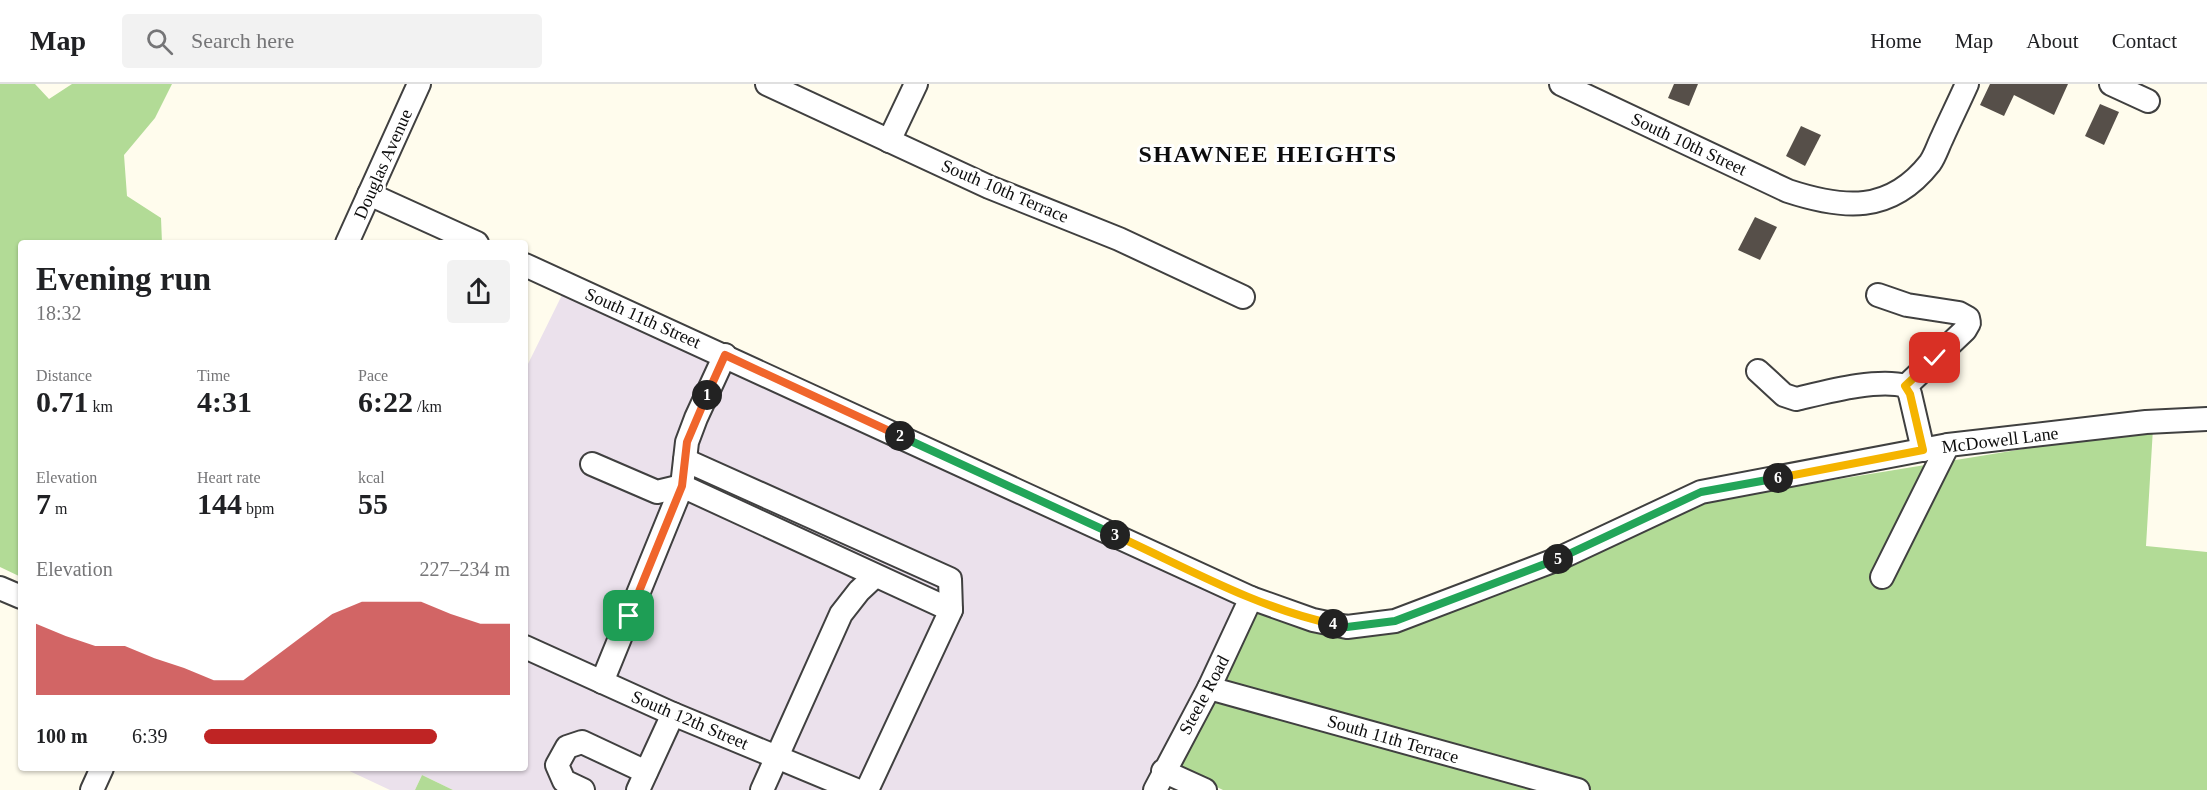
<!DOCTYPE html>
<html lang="en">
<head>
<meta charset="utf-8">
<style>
  body { margin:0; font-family:"Times New Roman",serif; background:#f2f2f2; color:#202124; height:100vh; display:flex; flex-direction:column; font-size:22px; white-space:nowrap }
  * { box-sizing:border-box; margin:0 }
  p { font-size:20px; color:#757577 }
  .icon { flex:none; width:33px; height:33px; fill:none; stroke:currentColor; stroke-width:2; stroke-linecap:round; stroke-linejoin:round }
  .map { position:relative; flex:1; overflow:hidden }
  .side { position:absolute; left:18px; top:156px; width:510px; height:531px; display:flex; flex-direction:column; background:#fff; border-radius:6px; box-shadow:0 2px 4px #0004 }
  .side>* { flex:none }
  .pin { position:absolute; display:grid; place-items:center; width:51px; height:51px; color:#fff; margin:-26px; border-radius:12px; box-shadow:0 3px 9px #0006 }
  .km { position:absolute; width:30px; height:30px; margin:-15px; border-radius:50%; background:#222; color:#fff; font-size:16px; line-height:30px; text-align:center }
  .round { display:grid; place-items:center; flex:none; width:63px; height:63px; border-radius:6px; background:#f2f2f2 }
  .overview { display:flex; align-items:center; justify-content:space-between; height:102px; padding:0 18px }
  h1 { font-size:33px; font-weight:800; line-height:45px }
  .figures { display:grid; grid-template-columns:repeat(3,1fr); gap:9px; height:102px; padding:6px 18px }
  .figures div { display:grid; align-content:center }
  .figures b { font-size:30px; font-weight:800 }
  .figures small { font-size:16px; font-weight:400 }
  .figures p { font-size:16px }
  .chart { height:168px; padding:12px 18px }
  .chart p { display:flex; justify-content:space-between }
  .chart svg { width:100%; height:108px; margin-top:6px; fill:#bf2424; opacity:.7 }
  ul { padding:0 18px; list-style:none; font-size:20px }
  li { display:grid; grid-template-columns:96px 72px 1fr; align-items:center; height:45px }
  li i { height:15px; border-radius:8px; background:#bf2424 }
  header { display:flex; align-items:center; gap:36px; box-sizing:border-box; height:84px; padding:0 30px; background:#fff; border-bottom:2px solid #e0e0e0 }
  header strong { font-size:28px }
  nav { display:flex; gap:33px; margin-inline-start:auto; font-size:21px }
  .search { width:420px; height:54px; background:#f2f2f2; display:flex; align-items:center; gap:15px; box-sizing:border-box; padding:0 21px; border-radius:6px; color:#757577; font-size:22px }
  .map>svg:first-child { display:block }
</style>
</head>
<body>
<header>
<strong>Map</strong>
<div class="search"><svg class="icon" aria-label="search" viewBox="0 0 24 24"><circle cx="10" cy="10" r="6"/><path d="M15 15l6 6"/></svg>Search here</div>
<nav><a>Home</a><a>Map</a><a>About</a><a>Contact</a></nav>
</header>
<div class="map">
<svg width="2207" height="706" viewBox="0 0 2207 706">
  <rect width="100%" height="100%" fill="#fffced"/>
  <polygon fill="#ebe1ec" points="562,211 1233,516 1236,525 1147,706 453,706 422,691 415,706 390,706 343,684 525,684 525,286"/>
  <g fill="#b2db96">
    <polygon points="0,0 35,0 49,15 72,0 172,0 155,34 124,71 127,112 161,134 162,159 21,159 21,493 0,483"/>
    <polygon points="2153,344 2146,462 2207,468 2207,706 1223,706 1184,687 1180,682 1253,532 1260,526 1334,549 1704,417"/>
    <polygon points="422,691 453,706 415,706"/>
  </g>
  <g fill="#564f49">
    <polygon points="1674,0 1698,0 1689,22 1668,14"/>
    <polygon points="1990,0 2068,0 2054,31 2014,11 2004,32 1980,21"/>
    <polygon points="2100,20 2119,28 2104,61 2085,52"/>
    <polygon points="1801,42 1821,51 1805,82 1786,72"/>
    <polygon points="1755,133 1777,143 1760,176 1738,166"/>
  </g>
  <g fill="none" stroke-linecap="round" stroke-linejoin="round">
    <defs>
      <g id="minor">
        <polyline points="767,0 989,103 1119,155 1243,213"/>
        <path d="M1561,0L1788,107C1843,125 1890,130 1930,79C1935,72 1938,62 1942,54C1950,36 1959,18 1967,0"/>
        <polyline points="2111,0 2148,17"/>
        <polyline points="889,57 916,0"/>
        <polyline points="369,110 477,159"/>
        <polyline points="347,159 419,0"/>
        <polyline points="525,181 1251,514 1313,536 1347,543 1395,537 1558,475 1701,408 1948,361 2146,338 2207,335"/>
        <polyline points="1878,211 1907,221 1959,229 1968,234 1969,239 1965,246 1906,302"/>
        <path d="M1758,287L1784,311L1796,315C1826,308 1877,294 1906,302L1910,310L1923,366"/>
        <polyline points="685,376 950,495 951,526 867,706"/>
        <polyline points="592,380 657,408 682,402 951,526"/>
        <polyline points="1882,493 1948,361"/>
        <polyline points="0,504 21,513"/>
        <polyline points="525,563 673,630 856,706"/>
        <polyline points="602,598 682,402 687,358 696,334 725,271"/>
        <polyline points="1209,604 1578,706"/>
        <polyline points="1163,687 1205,706"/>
        <polyline points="92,706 102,684"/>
        <polyline points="583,706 564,697 557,681 567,663 582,658 646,688"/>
        <polyline points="638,706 673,630"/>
        <polyline points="762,706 841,530 859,507 875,492"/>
        <polyline points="1155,706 1209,604 1251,514"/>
      </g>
    </defs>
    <use href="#minor" stroke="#404040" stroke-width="26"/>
    <use href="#minor" stroke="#fff" stroke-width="22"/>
  </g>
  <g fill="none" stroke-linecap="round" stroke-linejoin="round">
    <defs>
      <polyline id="split-1" points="629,532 682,402 687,358 707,311"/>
      <polyline id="split-2" points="707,311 725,271 900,352"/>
      <polyline id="split-3" points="900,352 1115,451"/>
      <path id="split-4" d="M1115,451C1185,483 1257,524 1333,540"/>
      <polyline id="split-5" points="1333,540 1347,543 1395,537 1558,475"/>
      <polyline id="split-6" points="1558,475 1701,408 1778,394"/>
      <polyline id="split-7" points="1778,394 1923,366 1910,310 1905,302 1935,274"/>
    </defs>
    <use href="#split-1" stroke="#fff" stroke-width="12"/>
    <use href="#split-2" stroke="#fff" stroke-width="12"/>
    <use href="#split-3" stroke="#fff" stroke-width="12"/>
    <use href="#split-4" stroke="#fff" stroke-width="12"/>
    <use href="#split-5" stroke="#fff" stroke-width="12"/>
    <use href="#split-6" stroke="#fff" stroke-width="12"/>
    <use href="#split-7" stroke="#fff" stroke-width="12"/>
    <use href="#split-1" stroke="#f0652b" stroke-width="8"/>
    <use href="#split-2" stroke="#f0652b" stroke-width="8"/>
    <use href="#split-3" stroke="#22a559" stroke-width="8"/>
    <use href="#split-4" stroke="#f5b400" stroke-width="8"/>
    <use href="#split-5" stroke="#22a559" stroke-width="8"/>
    <use href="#split-6" stroke="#22a559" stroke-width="8"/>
    <use href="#split-7" stroke="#f5b400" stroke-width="8"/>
  </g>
  <g text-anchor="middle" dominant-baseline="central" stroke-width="6" stroke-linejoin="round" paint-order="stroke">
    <g font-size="18" fill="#0d0d0d" stroke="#fff">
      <text transform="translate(1689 60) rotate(25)">South 10th Street</text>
      <text transform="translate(383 80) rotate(-66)">Douglas Avenue</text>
      <text transform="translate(1005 107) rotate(23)">South 10th Terrace</text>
      <text transform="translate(643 234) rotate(24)">South 11th Street</text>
      <text transform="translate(2000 356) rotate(-7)">McDowell Lane</text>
      <text transform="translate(1204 611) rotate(-62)">Steele Road</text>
      <text transform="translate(690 636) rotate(23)">South 12th Street</text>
      <text transform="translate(1393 655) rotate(16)">South 11th Terrace</text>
    </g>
    <g font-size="24" font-weight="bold" letter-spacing="1.5" fill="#0d0d0d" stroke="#fff">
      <text x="1268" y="70">SHAWNEE HEIGHTS</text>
    </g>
  </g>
</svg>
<div class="pin" style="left:629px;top:532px;background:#1e9e55"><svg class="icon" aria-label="arrive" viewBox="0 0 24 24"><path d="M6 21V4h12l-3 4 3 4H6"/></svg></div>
<div class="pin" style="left:1935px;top:274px;background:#d93025"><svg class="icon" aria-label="check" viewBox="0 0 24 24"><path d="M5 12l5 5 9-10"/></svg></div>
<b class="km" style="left:707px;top:311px">1</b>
<b class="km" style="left:900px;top:352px">2</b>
<b class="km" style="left:1115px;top:451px">3</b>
<b class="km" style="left:1333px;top:540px">4</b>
<b class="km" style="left:1558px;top:475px">5</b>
<b class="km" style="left:1778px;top:394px">6</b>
<section class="side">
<div class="overview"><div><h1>Evening run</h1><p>18:32</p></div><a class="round"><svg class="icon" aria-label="share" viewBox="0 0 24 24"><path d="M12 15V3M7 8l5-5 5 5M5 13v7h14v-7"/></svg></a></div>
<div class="figures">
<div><p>Distance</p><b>0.71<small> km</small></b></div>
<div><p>Time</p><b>4:31</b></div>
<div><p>Pace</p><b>6:22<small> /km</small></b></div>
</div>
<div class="figures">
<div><p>Elevation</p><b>7<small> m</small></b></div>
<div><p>Heart rate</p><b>144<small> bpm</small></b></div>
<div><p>kcal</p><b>55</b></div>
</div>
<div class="chart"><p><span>Elevation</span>227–234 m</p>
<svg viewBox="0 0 160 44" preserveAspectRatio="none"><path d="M0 44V15L10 20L20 24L30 24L40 29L50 33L60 38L70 38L80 29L90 20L100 11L110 6L120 6L130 6L140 11L150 15L160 15V44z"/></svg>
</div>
<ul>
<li><b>100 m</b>6:39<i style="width:76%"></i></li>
</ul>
</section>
</div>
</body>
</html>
